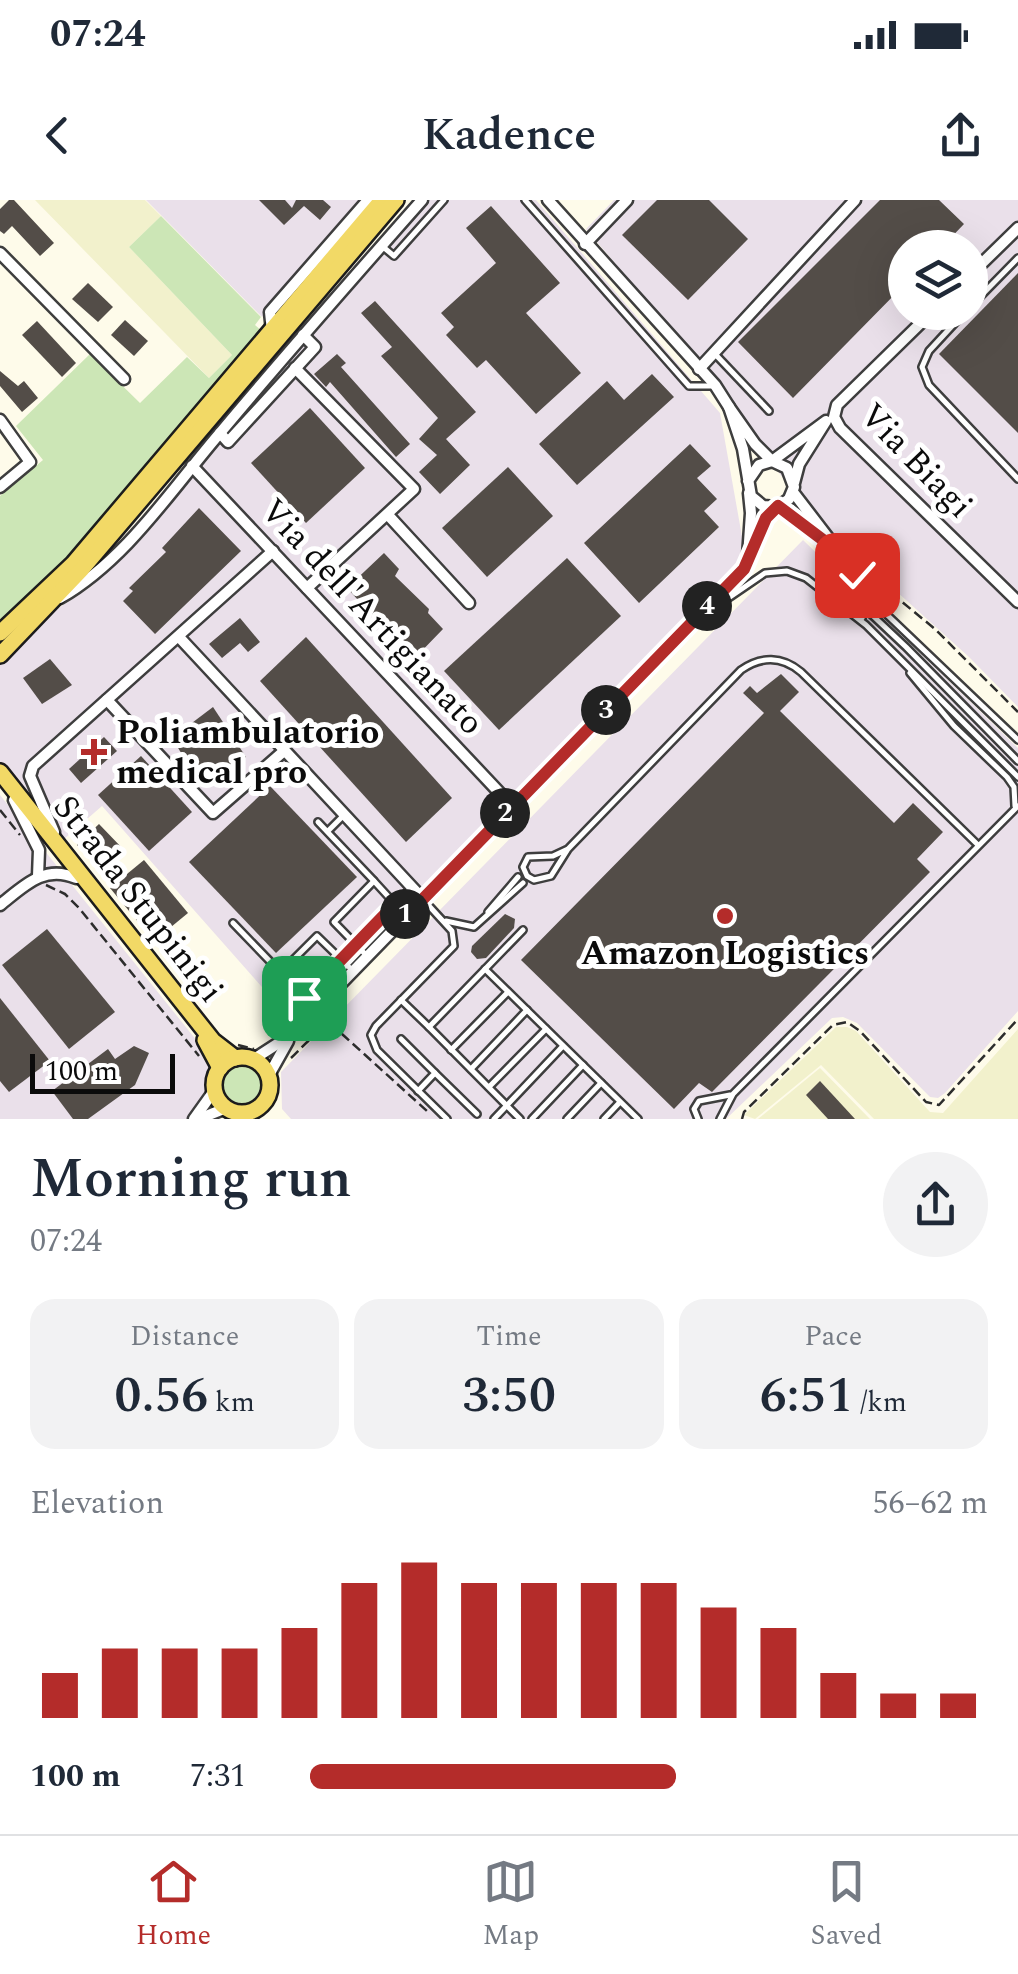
<!DOCTYPE html>
<html lang="en">
<head>
<meta charset="utf-8">
<style>
  body { margin:0; font-family:Spectral,serif; background:#f2f2f3; color:#1f2937; height:100vh; display:flex; flex-direction:column; font-size:38px; white-space:nowrap }
  * { box-sizing:border-box; margin:0 }
  p { font-size:32px; color:#747a83 }
  .icon { flex:none; width:55px; height:55px; fill:none; stroke:currentColor; stroke-width:2; stroke-linecap:round; stroke-linejoin:round }
  .map { position:relative; height:919px; overflow:hidden }
  .details { display:flex; flex-direction:column; background:#fff; flex:1 }
  .details>* { flex:none }
  .fabs { position:absolute; left:888px; top:30px; display:grid; gap:20px }
  .fabs a { display:grid; place-items:center; width:100px; height:100px; border-radius:50%; background:#fff; box-shadow:0 10px 40px #0002; font-size:50px }
  .scale { position:absolute; left:30px; bottom:25px; width:145px; box-sizing:border-box; padding-left:10px; border:5px solid #0b0b0b; border-top:0; font-size:28px; line-height:35px; white-space:nowrap; color:#0b0b0b; -webkit-text-stroke:8px #fff; paint-order:stroke }
  .pin { position:absolute; display:grid; place-items:center; width:85px; height:85px; color:#fff; margin:-42px; border-radius:20px; box-shadow:0 5px 15px #0006 }
  .km { position:absolute; width:50px; height:50px; margin:-25px; border-radius:50%; background:#222; color:#fff; font-size:28px; line-height:50px; text-align:center }
  .round { display:grid; place-items:center; flex:none; width:105px; height:105px; border-radius:52px; background:#f2f2f3 }
  .overview { display:flex; align-items:center; justify-content:space-between; height:170px; padding:0 30px }
  h1 { font-size:55px; font-weight:600; line-height:75px }
  .metrics { display:grid; grid-template-columns:repeat(3,1fr); gap:15px; height:170px; padding:10px 30px }
  .metrics div { display:grid; align-content:center; border-radius:25px; background:#f2f2f3; text-align:center }
  .metrics b { font-size:50px; font-weight:600 }
  .metrics small { font-size:28px; font-weight:400 }
  .metrics p { font-size:28px }
  .chart { height:280px; padding:20px 30px }
  .chart p { display:flex; justify-content:space-between }
  .chart svg { width:100%; height:180px; margin-top:10px; stroke:#b42c2a; stroke-width:6 }
  ul { padding:0 30px; list-style:none; font-size:32px }
  li { display:grid; grid-template-columns:160px 120px 1fr; align-items:center; height:75px }
  li i { height:25px; border-radius:12px; background:#b42c2a }
  .status { display:flex; justify-content:space-between; align-items:center; height:70px; padding:0 50px; background:#fff; direction:ltr }
  .status svg { height:28px; fill:currentColor }
  header { display:flex; justify-content:space-between; align-items:center; height:130px; padding:0 30px; background:#fff; font-size:45px; font-weight:600 }
  .dock { display:flex; justify-content:space-around; align-items:center; height:140px; border-top:2px solid #e0e1e3; background:#fff; font-size:28px; color:#747a83 }
  .dock a { display:grid; justify-items:center; gap:5px }
  .dock .on { color:#b42c2a }
  .map>svg:first-child { display:block }
</style>
</head>
<body>
<div class="status"><b>07:24</b><svg viewBox="0 0 49 12"><path d="M0 12V9h3v3zM5 12V6h3v6zM10 12V3h3v9zM15 12V0h3v12zM26 1h20v11H26zM47 4h2v5h-2z"/></svg></div>
<header><svg class="icon" aria-label="back" viewBox="0 0 24 24"><path d="M15 5l-7 7 7 7"/></svg>Kadence<svg class="icon" aria-label="share" viewBox="0 0 24 24"><path d="M12 15V3M7 8l5-5 5 5M5 13v7h14v-7"/></svg></header>
<div class="map">
<svg width="1018" height="919" viewBox="0 0 1018 919">
  <rect width="100%" height="100%" fill="#fefbea"/>
  <g fill="#eae0ea" fill-rule="evenodd">
    <polygon points="146,0 361,0 262,117"/>
    <polygon points="429,0 536,0 720,213 743,342 740,358 726,375 292,821 102,606 63,640 0,562 0,465 54,411 92,386 137,340 288,159"/>
    <path d="M614,0H1018V507L969,457L813,316L760,249L732,202L586,29ZM905,48H970V112H905Z"/>
    <polygon points="803,340 1018,548 1018,811 945,893 938,898 930,897 857,823 843,817 832,818 726,919 291,919 282,909 281,872"/>
    <polygon points="0,595 201,846 209,861 208,898 215,911 201,919 0,919"/>
  </g>
  <g fill="#f2f1cc">
    <polygon points="35,0 145,0 161,16 129,47 232,155 209,178"/>
    <polygon points="836,827 847,827 856,831 930,912 943,913 1018,829 1018,919 874,919 821,865 755,919 744,915"/>
    <polygon points="820,868 870,919 758,919"/>
  </g>
  <g fill="#cce6b6">
    <polygon points="161,16 261,117 255,125 263,132 68,361 0,427 0,296 43,260 16,226 90,154 140,203 187,157 209,178 232,155 129,47"/>
    <circle cx="242" cy="885" r="22"/>
  </g>
  <g fill="#534d48">
    <polygon points="9,0 14,0 54,43 40,56 12,26 4,34 0,31 0,9"/>
    <polygon points="259,0 285,0 292,8 296,0 323,0 331,7 320,20 304,6 284,25"/>
    <polygon points="657,0 709,0 748,39 688,100 622,35"/>
    <polygon points="880,0 939,0 964,24 941,48 905,48 905,84 793,198 738,142"/>
    <polygon points="491,6 560,83 526,113 581,173 536,214 486,160 477,168 446,135 454,127 441,113 496,63 466,28"/>
    <polygon points="1018,73 1018,233 939,154"/>
    <polygon points="88,83 113,107 98,122 72,99"/>
    <polygon points="375,101 476,212 446,239 470,265 440,294 419,272 437,255 419,239 438,218 381,156 392,147 361,113"/>
    <polygon points="125,120 148,141 134,156 111,135"/>
    <polygon points="37,121 76,163 62,177 22,135"/>
    <polygon points="337,154 346,163 341,167 410,244 396,257 330,182 326,187 314,174"/>
    <polygon points="0,171 18,186 24,181 38,198 22,212 0,186"/>
    <polygon points="652,174 674,197 577,285 539,244 607,181 624,200"/>
    <polygon points="310,208 365,268 306,323 251,263"/>
    <polygon points="690,244 711,266 697,278 717,299 704,311 719,327 639,403 584,343"/>
    <polygon points="508,267 553,316 487,377 442,328"/>
    <polygon points="199,308 241,351 155,434 123,401 133,391 129,388 166,352 162,348"/>
    <polygon points="384,353 399,369 395,376 429,409 428,413 443,429 413,460 347,388"/>
    <polygon points="567,358 621,416 499,530 444,471"/>
    <polygon points="240,418 260,442 248,452 240,443 222,458 209,444"/>
    <polygon points="306,437 452,598 406,642 260,481"/>
    <polygon points="50,459 72,485 42,504 23,478"/>
    <polygon points="781,474 799,492 780,511 894,623 913,603 943,632 917,659 930,672 712,892 699,883 674,909 521,760 764,513 743,493 750,486 757,493"/>
    <polygon points="213,507 246,557 202,587 172,538"/>
    <polygon points="104,537 117,551 81,583 69,569"/>
    <polygon points="141,556 192,612 149,651 98,595"/>
    <polygon points="270,586 357,677 276,753 189,662"/>
    <polygon points="99,624 124,650 113,660 98,644 87,655 77,645"/>
    <polygon points="144,660 188,713 154,741 110,688"/>
    <polygon points="505,714 515,719 514,728 486,758 477,759 471,752 472,746"/>
    <polygon points="47,729 115,812 69,849 2,765"/>
    <polygon points="0,798 50,861 9,892 0,881"/>
    <polygon points="134,846 149,853 135,885 88,919 73,919 52,891 108,849 115,859"/>
    <polygon points="820,881 855,919 828,919 806,895"/>
  </g>
  <g fill="none" stroke-linecap="round" stroke-linejoin="round">
    <defs>
      <g id="lane">
        <polyline points="525,0 689,186 712,186"/>
        <polyline points="382,46 394,56 444,0"/>
        <polyline points="970,107 1018,58"/>
        <polyline points="965,112 929,151 922,167 929,185 1018,279"/>
        <polyline points="715,154 769,211"/>
        <polyline points="826,344 836,382"/>
        <polyline points="857,375 882,410 1018,540"/>
        <polyline points="835,380 906,447 1018,561"/>
        <polyline points="842,391 862,418"/>
        <polyline points="705,414 765,373 787,371 806,378 866,425 1018,577"/>
        <polyline points="910,473 954,526 1007,577 1014,587 1015,606"/>
        <polyline points="318,622 374,681"/>
        <polyline points="328,631 344,615"/>
        <path d="M568,649L553,656L528,657L523,667L527,676L534,680L551,676L568,649L741,470C761,456 782,456 801,472L977,644"/>
        <polyline points="430,707 452,731 454,746 376,826 371,835 377,850 447,919"/>
        <polyline points="488,712 518,677"/>
        <polyline points="446,721 474,727 523,683"/>
        <polyline points="233,723 314,807"/>
        <polyline points="367,756 334,722 374,681 406,716"/>
        <polyline points="485,769 638,919"/>
        <polyline points="281,772 317,736 351,769"/>
        <polyline points="304,798 410,689"/>
        <polyline points="401,800 429,827 523,730"/>
        <polyline points="429,827 520,919"/>
        <polyline points="401,839 435,873 418,891"/>
        <polyline points="451,850 508,792"/>
        <polyline points="471,869 527,810"/>
        <polyline points="435,873 477,914"/>
        <polyline points="489,887 546,829"/>
        <polyline points="494,919 563,846"/>
        <polyline points="532,919 583,865"/>
        <polyline points="567,919 601,883"/>
        <polyline points="604,919 620,902"/>
        <polyline points="698,919 694,909 699,901 730,895"/>
        <polyline points="720,919 733,894 1018,606"/>
      </g>
      <g id="street">
        <polyline points="548,0 715,185 729,207"/>
        <polyline points="585,44 627,0"/>
        <polyline points="0,53 124,179"/>
        <polyline points="970,75 1018,28"/>
        <polyline points="932,112 837,205 834,217 840,228 1018,402"/>
        <polyline points="272,131 270,112 368,0"/>
        <polyline points="295,168 414,289 307,388"/>
        <polyline points="699,169 855,0"/>
        <polyline points="0,220 30,262 0,287"/>
        <polyline points="220,233 228,242 315,147 303,135"/>
        <polyline points="192,266 512,606"/>
        <polyline points="748,281 759,265 772,261 787,268 794,287 789,299 778,307 763,306 751,296 743,249 729,207 755,244 772,261 826,221 799,264 794,283"/>
        <polyline points="749,293 751,313 748,356 766,318 778,307 839,352 793,292"/>
        <polyline points="388,315 469,403"/>
        <polyline points="839,352 857,375"/>
        <path d="M60,398C126,360 171,290 220,233C286,154 354,77 422,0"/>
        <polyline points="179,437 423,699"/>
        <polyline points="107,500 213,613 284,551"/>
        <polyline points="14,600 39,650 38,676"/>
        <polyline points="54,632 30,576 33,566 273,351"/>
        <path d="M0,705C24,686 44,664 76,678"/>
        <polyline points="254,859 291,835 744,369 748,356"/>
        <polyline points="269,875 288,841"/>
        <polyline points="194,919 214,891"/>
        <polyline points="199,919 226,908"/>
      </g>
      <g id="primary">
        <polyline points="0,433 73,364 382,0"/>
        <polyline points="0,455 82,369 396,0"/>
        <polyline points="0,572 213,841 235,858"/>
        <polyline points="205,840 220,868"/>
        <circle cx="242" cy="885" r="28"/>
      </g>
    </defs>
    <use href="#lane" stroke="#3e3e3e" stroke-width="10"/>
    <use href="#street" stroke="#3e3e3e" stroke-width="15"/>
    <use href="#primary" stroke="#1c1c1c" stroke-width="20"/>
    <g stroke="#2d2d2d" stroke-width="2.5" stroke-dasharray="10 5" stroke-linecap="butt">
      <polyline points="868,374 935,429 1018,512"/>
      <polyline points="0,610 20,635"/>
      <polyline points="46,685 65,694 79,708 199,856"/>
      <polyline points="238,845 254,849"/>
      <path d="M291,858C308,842 317,826 342,834L427,911"/>
      <polyline points="742,919 744,912 833,825 847,822 860,831 926,902 939,905 1018,819"/>
    </g>
    <use href="#lane" stroke="#fff" stroke-width="5"/>
    <use href="#street" stroke="#fff" stroke-width="10"/>
    <use href="#primary" stroke="#f2d966" stroke-width="15"/>
  </g>
  <g fill="none" stroke-linecap="round" stroke-linejoin="round">
    <defs>
      <polyline id="route" points="304,798 395,704 406,716 423,699 744,369 766,318 778,306 839,352 857,375"/>
    </defs>
    <use href="#route" stroke="#fff" stroke-width="20"/>
    <use href="#route" stroke="#b42c2a" stroke-width="12"/>
  </g>
  <g fill="#b42c2a" stroke="#fff" stroke-width="4">
    <path d="M89 537h10v10h10v10h-10v10h-10v-10h-10v-10h10z"/>
    <circle cx="725" cy="716" r="10"/>
  </g>
  <g text-anchor="middle" dominant-baseline="central" stroke-width="10" stroke-linejoin="round" paint-order="stroke">
    <g font-size="35" fill="#0b0b0b" stroke="#fff">
      <text transform="translate(916 261) rotate(46)">Via Biagi</text>
      <text transform="translate(372 417) rotate(47)">Via dell'Artigianato</text>
      <text transform="translate(138 699) rotate(52)">Strada Stupinigi</text>
    </g>
    <g font-size="35" font-weight="bold" fill="#0b0b0b" stroke="#fff" text-anchor="start">
      <text x="116" y="532">Poliambulatorio<tspan x="116" dy="40">medical pro</tspan></text>
      <text x="725" y="753" text-anchor="middle">Amazon Logistics</text>
    </g>
  </g>
</svg>
<div class="fabs">
<a><svg class="icon" aria-label="layers" viewBox="0 0 24 24"><path d="M12 4l9 5-9 5-9-5zM3 14l9 5 9-5"/></svg></a>
</div>
<div class="scale">100 m</div>
<div class="pin" style="left:304px;top:798px;background:#1e9e55"><svg class="icon" aria-label="arrive" viewBox="0 0 24 24"><path d="M6 21V4h12l-3 4 3 4H6"/></svg></div>
<div class="pin" style="left:857px;top:375px;background:#d93025"><svg class="icon" aria-label="check" viewBox="0 0 24 24"><path d="M5 12l5 5 9-10"/></svg></div>
<b class="km" style="left:405px;top:714px">1</b>
<b class="km" style="left:505px;top:613px">2</b>
<b class="km" style="left:606px;top:510px">3</b>
<b class="km" style="left:707px;top:406px">4</b>
</div>
<section class="details">
<div class="overview"><div><h1>Morning run</h1><p>07:24</p></div><a class="round"><svg class="icon" aria-label="share" viewBox="0 0 24 24"><path d="M12 15V3M7 8l5-5 5 5M5 13v7h14v-7"/></svg></a></div>
<div class="metrics">
<div><p>Distance</p><b>0.56<small> km</small></b></div>
<div><p>Time</p><b>3:50</b></div>
<div><p>Pace</p><b>6:51<small> /km</small></b></div>
</div>
<div class="chart"><p><span>Elevation</span>56–62 m</p>
<svg viewBox="0 0 160 44" preserveAspectRatio="none"><path d="M5 44V33M15 44V27M25 44V27M35 44V27M45 44V22M55 44V11M65 44V6M75 44V11M85 44V11M95 44V11M105 44V11M115 44V17M125 44V22M135 44V33M145 44V38M155 44V38"/></svg>
</div>
<ul>
<li><b>100 m</b>7:31<i style="width:54%"></i></li>
</ul>
</section>
<nav class="dock">
<a class="on"><svg class="icon" aria-label="home" viewBox="0 0 24 24"><path d="M3 11l9-7 9 7M6 9v11h12V9"/></svg>Home</a>
<a><svg class="icon" aria-label="map" viewBox="0 0 24 24"><path d="M3 6l6-2 6 2 6-2v14l-6 2-6-2-6 2zM9 4v14M15 6v14"/></svg>Map</a>
<a><svg class="icon" aria-label="saved" viewBox="0 0 24 24"><path d="M7 4h10v16l-5-4-5 4z"/></svg>Saved</a>
</nav>
</body>
</html>
